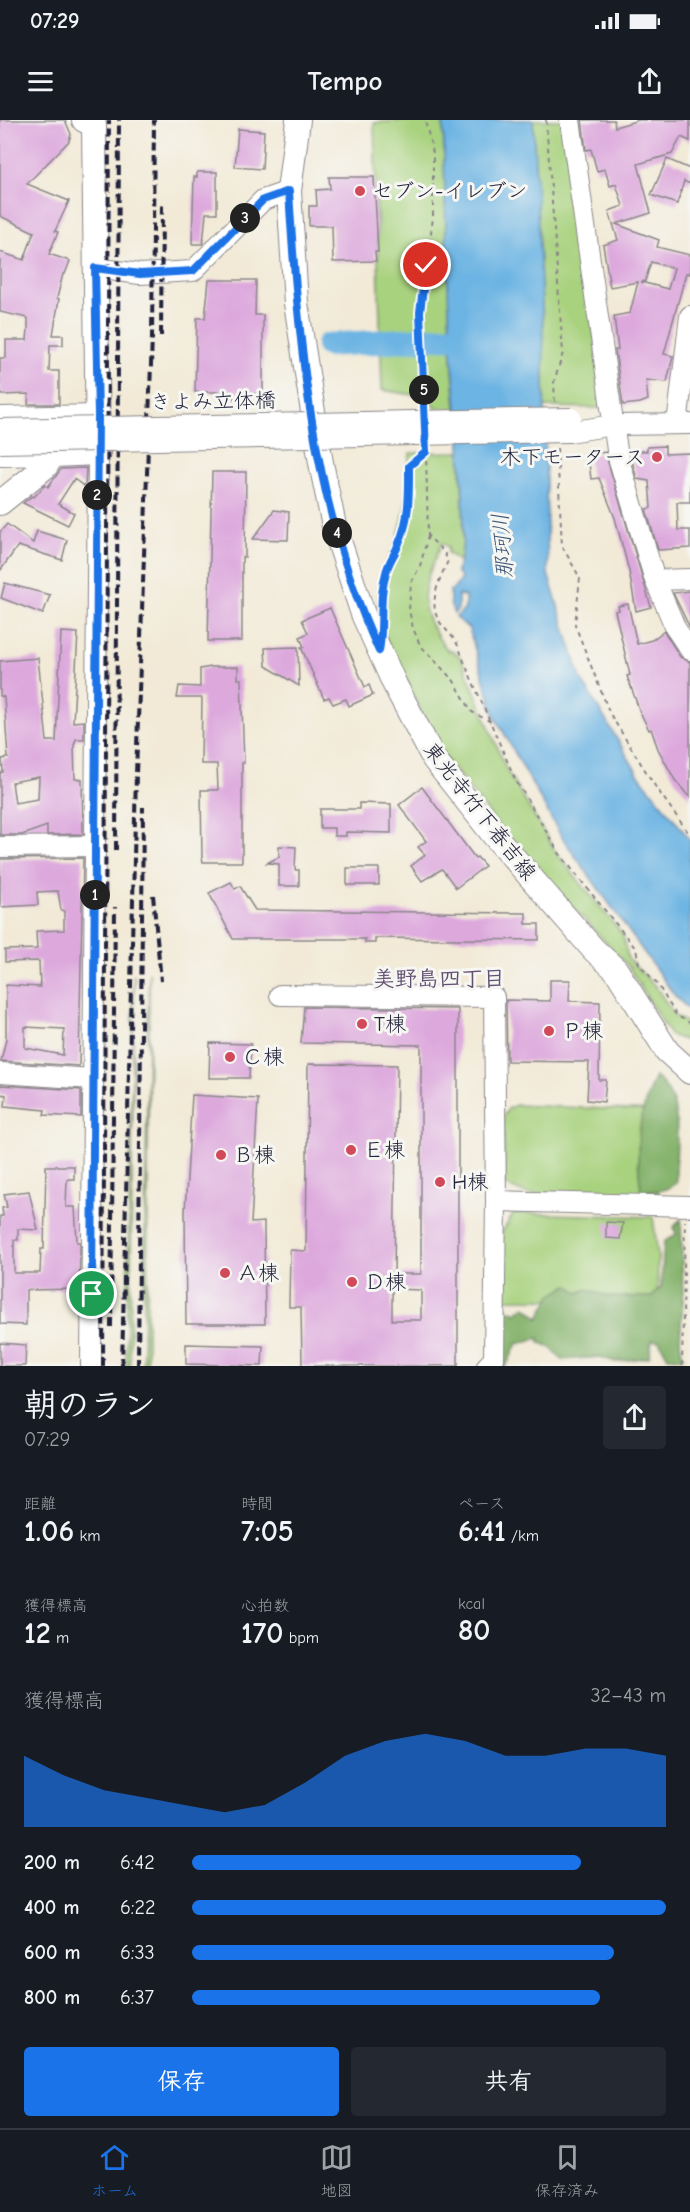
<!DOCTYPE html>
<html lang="ja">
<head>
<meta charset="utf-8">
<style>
  body { margin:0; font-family:"Comic Neue","Klee One",sans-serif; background:#242831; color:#f1f3f6; height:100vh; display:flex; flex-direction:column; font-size:22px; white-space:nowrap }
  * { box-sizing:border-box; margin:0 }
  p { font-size:20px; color:#9ea1a6 }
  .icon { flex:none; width:33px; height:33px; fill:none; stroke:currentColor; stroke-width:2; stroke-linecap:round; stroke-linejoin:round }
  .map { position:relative; height:1246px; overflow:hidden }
  .panel { display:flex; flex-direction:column; background:#171b24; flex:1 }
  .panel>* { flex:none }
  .pin { position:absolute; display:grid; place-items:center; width:51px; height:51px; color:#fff; margin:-26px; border:3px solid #fff; border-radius:50%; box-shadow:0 2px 6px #0007 }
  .km { position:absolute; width:30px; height:30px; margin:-15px; border-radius:50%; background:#222; color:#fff; font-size:16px; line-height:30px; text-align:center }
  .round { display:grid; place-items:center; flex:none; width:63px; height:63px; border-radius:6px; background:#242831 }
  .head { display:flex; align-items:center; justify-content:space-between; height:102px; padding:0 24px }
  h1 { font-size:33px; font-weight:800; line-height:45px }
  .stats { display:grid; grid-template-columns:repeat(3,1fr); gap:9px; height:102px; padding:6px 24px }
  .stats div { display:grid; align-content:center }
  .stats b { font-size:30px; font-weight:800 }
  .stats small { font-size:16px; font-weight:400 }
  .stats p { font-size:16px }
  .chart { height:168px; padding:12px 24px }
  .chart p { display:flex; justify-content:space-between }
  .chart svg { width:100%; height:108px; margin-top:6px; fill:#1a73e8; opacity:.7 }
  .cta { display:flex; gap:12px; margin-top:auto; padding:12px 24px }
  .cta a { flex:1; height:69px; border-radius:6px; background:#1a73e8; color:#fff; font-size:24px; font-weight:800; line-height:69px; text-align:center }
  .cta a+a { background:#242831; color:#f1f3f6 }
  ul { padding:0 24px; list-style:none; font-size:20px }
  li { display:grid; grid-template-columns:96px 72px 1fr; align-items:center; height:45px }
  li i { height:15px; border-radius:8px; background:#1a73e8 }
  .status { display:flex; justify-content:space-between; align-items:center; height:42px; padding:0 30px; background:#171b24; direction:ltr }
  .status svg { height:16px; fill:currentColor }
  header { display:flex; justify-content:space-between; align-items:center; height:78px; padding:0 24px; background:#171b24; font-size:27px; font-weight:800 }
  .tab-bar { display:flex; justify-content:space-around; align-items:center; height:84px; border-top:2px solid #363941; background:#171b24; font-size:16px; color:#9ea1a6 }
  .tab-bar a { display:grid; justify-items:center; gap:3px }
  .tab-bar .current { color:#1a73e8 }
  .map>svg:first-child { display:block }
</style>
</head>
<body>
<div class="status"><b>07:29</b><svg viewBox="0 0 49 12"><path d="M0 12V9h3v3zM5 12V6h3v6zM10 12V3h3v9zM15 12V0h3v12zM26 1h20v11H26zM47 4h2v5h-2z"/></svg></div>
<header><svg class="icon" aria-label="menu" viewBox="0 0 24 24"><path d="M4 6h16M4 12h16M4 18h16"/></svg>Tempo<svg class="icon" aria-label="share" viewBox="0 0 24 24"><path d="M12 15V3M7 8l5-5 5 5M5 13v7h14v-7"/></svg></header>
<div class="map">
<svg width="690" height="1246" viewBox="0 0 690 1246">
  <rect width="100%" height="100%" fill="#f6f6f2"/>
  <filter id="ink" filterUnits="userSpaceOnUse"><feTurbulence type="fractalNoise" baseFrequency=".0167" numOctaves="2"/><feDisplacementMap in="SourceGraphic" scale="12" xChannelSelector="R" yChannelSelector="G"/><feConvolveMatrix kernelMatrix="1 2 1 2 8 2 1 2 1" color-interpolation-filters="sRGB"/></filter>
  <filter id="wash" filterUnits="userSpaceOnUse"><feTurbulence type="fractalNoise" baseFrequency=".008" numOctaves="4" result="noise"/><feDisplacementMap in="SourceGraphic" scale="24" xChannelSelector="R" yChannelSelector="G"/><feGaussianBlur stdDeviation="1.35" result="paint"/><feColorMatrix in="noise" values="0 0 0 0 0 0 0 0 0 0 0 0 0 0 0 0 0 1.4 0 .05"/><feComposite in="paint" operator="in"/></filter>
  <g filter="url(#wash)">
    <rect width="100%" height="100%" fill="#f2ead7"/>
    <g fill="#a8d27e" stroke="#657a5c" stroke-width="1.5">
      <polygon points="405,0 443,0 450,212 456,289 436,288 427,277 382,270 374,3"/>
      <polygon points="533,0 563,0 605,288 544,287"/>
      <path d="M460,332L464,403L462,443L448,433V427L442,423C421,470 414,486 447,530L456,533L461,538L507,651L557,734L623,815L628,839L656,867L674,895L690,905V922L670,915L628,846L510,720L443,635L375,497L384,448L397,421L405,389L410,333Z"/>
      <polygon points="149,853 147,1246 143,1246"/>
      <polygon points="134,854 130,1246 126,1246"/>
      <polygon points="516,985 652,991 658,1075 527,1074 505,1065 503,996 509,988"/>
      <polygon points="514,1093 653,1097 658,1136 657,1180 503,1179 501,1114"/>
    </g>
    <g fill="#86b46d" stroke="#546b54" stroke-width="1.5">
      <path d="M655,957C687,980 674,1029 676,1063C664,1072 656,1072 641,1070C635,1031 638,992 655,957Z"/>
      <polygon points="681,1099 683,1179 680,1221 683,1238 668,1237 659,1221 652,1220 649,1237 616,1242 600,1237 562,1240 550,1227 539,1222 539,1218 517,1224 506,1246 492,1246 504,1187 516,1193 525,1186 539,1198 551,1175 568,1165 579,1173 586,1169 610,1177 652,1177 661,1167 664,1122 676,1114 674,1107"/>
    </g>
    <path fill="#6cb4e3" stroke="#476b8f" stroke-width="1.5" d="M443,0H533L543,204L548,454L581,559L638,654L690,719V891L675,876L561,716L495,597L469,509L456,497L465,489V476L458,475V489L454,494L450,483V470H453L461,459L456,451C475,426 452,252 450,211C446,140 445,70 443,0Z"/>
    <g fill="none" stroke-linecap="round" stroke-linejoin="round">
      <polyline stroke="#6cb4e3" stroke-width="24" points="328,225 481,215"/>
    </g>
    <g id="blocks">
      <g fill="#dda9dd" fill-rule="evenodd">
        <polygon points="0,0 65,0 71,14 69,21 27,64 69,81 55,111 58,112 49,134 70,141 65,154 63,154 57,178 59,179 53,215 63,215 63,225 50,225 49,251 59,251 59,284 28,284 29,274 2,275 0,266 0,238 6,238 6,220 27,220 28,209 28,198 0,192 0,132 24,140 34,112 0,96"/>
        <path d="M582,0H614L615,7L639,0H690V21L681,17L672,34L638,44L651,93L616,104L659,120L657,127L690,135V154L686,153L664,234L673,236L667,262L646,260L648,280L640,283L623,285L615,230H618L614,196L630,193L638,162L610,167L603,125L618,120L609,91L623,86L616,64L610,66L605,49L597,51L591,29L586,30ZM651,142L674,148L668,169L641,162L645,161Z"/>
        <polygon points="238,9 264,11 262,49 235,47"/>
        <polygon points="667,39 690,49 690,64 684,61 677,84 651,75"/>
        <polygon points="197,52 217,52 217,93 206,93 203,124 192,124 194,57 197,57"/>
        <polygon points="329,57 374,57 378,132 375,132 376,141 333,142 332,106 309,106 309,86 317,86 316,70 330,69"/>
        <polygon points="209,160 256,160 255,195 263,195 263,274 247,274 247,280 234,279 233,272 195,272 197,198 205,198"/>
        <polygon points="665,326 665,334 690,333 690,382 677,382 678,410 690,410 690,428 658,430 646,389 651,388 649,361 637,359 630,334 629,331 647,331 647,327"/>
        <polygon points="605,332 651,487 636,491 629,451 615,398 599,358 591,359 588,335"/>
        <polygon points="86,348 85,367 74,359 58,384 74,393 68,405 23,383 32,376 34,377 45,365 48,367 61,349"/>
        <polygon points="212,352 246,352 245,437 242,437 242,521 208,521"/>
        <polygon points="274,390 289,392 288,420 253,419"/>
        <polygon points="7,404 33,423 37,411 67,420 62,440 18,426 0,451 0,412"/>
        <polygon points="5,463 50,475 43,494 1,478"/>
        <polygon points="690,471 690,508 673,473"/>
        <polygon points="628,484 637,524 652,520 664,511 680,537 690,542 690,678 675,660 658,629 651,609 649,610 640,592 627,556 630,555 615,491 619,490 618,486"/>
        <polygon points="330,488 365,567 369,565 373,575 349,586 346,579 333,584 329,577 324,579 301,527 304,527 300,517 308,513 302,500"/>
        <path d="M61,512L78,513L73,602L84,601V619H76L74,625L75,659H82L83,714L47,715V706L22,715H0V653L3,652L2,639L8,638L4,577L0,576V541L38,538L47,621H56ZM39,657L38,679L15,683L12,662Z"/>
        <polygon points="298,527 299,566 266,546 265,528"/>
        <polygon points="211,547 238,547 238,559 241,559 244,643 242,643 242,742 203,742 202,737 201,670 218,670 217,644 201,644 202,578 177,578 179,566 200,567 200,549"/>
        <polygon points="422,667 475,738 477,737 485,746 456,768 442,749 422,761 411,746 425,735 418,727 426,721 399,685"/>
        <polygon points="359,683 391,684 391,713 346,712 346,716 334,716 334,708 320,708 320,689 359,689"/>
        <polygon points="279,726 296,727 295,750 299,750 299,766 279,766 279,744 267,743 279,737"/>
        <path d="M83,738L79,946L1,941L6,919V865L40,867L39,841L5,842V830L37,829L36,811L64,810V791L61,790L58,771L37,772L38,785L0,787V739ZM25,907L64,909L63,935L25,928Z"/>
        <rect x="347" y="748" width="32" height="17"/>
        <polygon points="231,762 235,769 240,766 255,790 526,793 526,804 539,804 539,820 375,818 375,823 365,823 365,819 233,819 209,773"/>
        <polygon points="550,860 570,860 569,881 600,882 599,960 606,960 604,982 587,980 589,942 507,941 506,880 550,881"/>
        <path d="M304,887L458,889V1246H302L301,1187H289L290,1130L306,1131L308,944L397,945L394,1154H421V925L301,923ZM392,1169L421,1170V1200H392Z"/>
        <polygon points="210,923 251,924 249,958 209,958"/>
        <polygon points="0,965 81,970 81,997 44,995 45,990 5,986 6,975 0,974"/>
        <polygon points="192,975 258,979 251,1103 264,1102 265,1204 186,1204 185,1091"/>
        <polygon points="46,1046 74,1046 74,1059 67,1059 66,1087 75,1087 77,1122 80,1122 80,1127 79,1169 26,1170 26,1205 0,1204 0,1096 3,1096 2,1088 7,1087 4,1074 29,1071 38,1110 18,1109 18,1120 14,1120 14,1153 40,1153 41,1129 44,1129"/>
        <polygon points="606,1102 623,1103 620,1119 606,1118"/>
        <polygon points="0,1223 26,1225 25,1246 0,1246"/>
        <polygon points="186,1224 263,1226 262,1246 186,1244"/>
      </g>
    </g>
  </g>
  <g filter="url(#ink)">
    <use href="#blocks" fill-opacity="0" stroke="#8a8689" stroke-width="1.5"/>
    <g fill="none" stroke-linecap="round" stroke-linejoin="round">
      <defs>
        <g id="minor">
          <polyline points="570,0 618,337 655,460 676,509 690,530"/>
          <polyline points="95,148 140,154 193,151 263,80 289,71"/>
          <polyline points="0,297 98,295"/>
          <polyline points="677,304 690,196"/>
          <polyline points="569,312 613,305 690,304"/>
          <polyline points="0,336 53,335"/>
          <polyline points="655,460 690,459"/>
          <polyline points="0,727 95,726"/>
          <polyline points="280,875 494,877 496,1081 690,1086"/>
          <polyline points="0,953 93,959"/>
          <polyline points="91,1246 98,333"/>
          <polyline points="487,1246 494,1239 496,1081"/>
        </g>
        <g id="major">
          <polyline points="298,0 289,71 296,183 321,343 334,406 363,494 395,565 434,639 493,714 594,830 616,850 667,931 690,952"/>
          <polyline points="0,383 45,347 53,335 98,333 94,5 84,0"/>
        </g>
      </defs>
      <use href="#minor" stroke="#8a8689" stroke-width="22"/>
      <use href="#major" stroke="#8a8689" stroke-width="26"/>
      <g stroke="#8a8689" stroke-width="2" stroke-dasharray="4.5 4.5" stroke-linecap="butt">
        <polyline points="546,0 563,233 554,262 555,283"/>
        <polyline points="424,284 420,192 433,98 433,33 425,0"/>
        <polyline points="557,328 562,426 580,458 575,505 610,594 655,666 690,715"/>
        <path d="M426,332L428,416L444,432L448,441C439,460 426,486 442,505C452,517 458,521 462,537L515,659L559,733L636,829L639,844L658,865L676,895L690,903"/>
        <polyline points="428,416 420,446 411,463 409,490 413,508 420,525 454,561 472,592 491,602"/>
        <polyline points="380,484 386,451 400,423 409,390 409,346 426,332"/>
        <polyline points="682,1246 685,1101"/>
      </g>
      <use href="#minor" stroke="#fff" stroke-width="20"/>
      <use href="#major" stroke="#fff" stroke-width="24"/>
      <g stroke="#22223b" stroke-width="4" stroke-dasharray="9 4.5" stroke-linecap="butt">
        <polyline points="161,216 162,84"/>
        <polyline points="116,730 119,0"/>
        <polyline points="153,775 161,861"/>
        <polyline points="111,1207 115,787"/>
        <polyline points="103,1246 109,0"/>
        <polyline points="122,1246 136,654 152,217 154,0"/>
        <polyline points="138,1246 143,687"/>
      </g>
      <defs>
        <g id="minor-bridge">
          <polyline points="0,309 571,298"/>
          <polyline points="0,323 569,312"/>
        </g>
      </defs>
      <use href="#minor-bridge" stroke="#8a8689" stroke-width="22" stroke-linecap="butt"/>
      <use href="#minor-bridge" stroke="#fff" stroke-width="20"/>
    </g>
  </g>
  <g fill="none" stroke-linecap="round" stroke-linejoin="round" filter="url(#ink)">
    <defs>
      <path id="route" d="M92,1174L98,295L95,148L140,154L193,151L263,80L289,71C298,225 313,388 379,531C384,504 378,479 386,453C388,442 396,433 399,423C410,398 409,372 409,346L426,332L420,192L426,145"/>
    </defs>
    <use href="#route" stroke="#fff" stroke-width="12"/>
    <use href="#route" stroke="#1a73e8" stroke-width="8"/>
  </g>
  <g fill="#d1495b" stroke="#f6f6f2" stroke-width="2">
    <circle cx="360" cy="71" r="6"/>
    <circle cx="657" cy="337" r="6"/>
    <circle cx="362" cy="904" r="6"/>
    <circle cx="549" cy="911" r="6"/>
    <circle cx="230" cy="937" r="6"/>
    <circle cx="351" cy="1030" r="6"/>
    <circle cx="221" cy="1035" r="6"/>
    <circle cx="440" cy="1062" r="6"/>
    <circle cx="225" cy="1153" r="6"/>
    <circle cx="352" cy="1162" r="6"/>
  </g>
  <g text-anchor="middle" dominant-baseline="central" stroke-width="6" stroke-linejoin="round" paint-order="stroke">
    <g font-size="21" fill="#22223b" stroke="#f6f6f2" text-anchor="start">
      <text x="372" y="71">セブン-イレブン</text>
      <text x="645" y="337" text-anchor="end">木下モータース</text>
      <text x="374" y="904">T棟</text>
      <text x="561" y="911">Ｐ棟</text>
      <text x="242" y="937">Ｃ棟</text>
      <text x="363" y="1030">Ｅ棟</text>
      <text x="233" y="1035">Ｂ棟</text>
      <text x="452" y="1062">H棟</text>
      <text x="237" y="1153">Ａ棟</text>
      <text x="364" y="1162">Ｄ棟</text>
    </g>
    <g font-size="21" fill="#22223b" stroke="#f6f6f2">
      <text transform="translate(213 281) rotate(-1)">きよみ立体橋</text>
      <text transform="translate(480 691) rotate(52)">東光寺竹下春吉線</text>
    </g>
    <g font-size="22" font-style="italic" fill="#3c5576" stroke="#f6f6f2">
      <text transform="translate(503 426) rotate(-95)">那珂川</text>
    </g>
    <g font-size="22" font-weight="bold" fill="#635174" stroke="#f6f6f2">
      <text x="439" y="859">美野島四丁目</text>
    </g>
  </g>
</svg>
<div class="pin" style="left:92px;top:1174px;background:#1e9e55"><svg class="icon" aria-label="arrive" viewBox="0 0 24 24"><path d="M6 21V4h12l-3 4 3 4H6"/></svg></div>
<div class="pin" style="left:426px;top:145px;background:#d93025"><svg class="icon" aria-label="check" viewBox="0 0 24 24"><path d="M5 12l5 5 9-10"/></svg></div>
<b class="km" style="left:95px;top:775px">1</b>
<b class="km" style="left:97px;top:375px">2</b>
<b class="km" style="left:245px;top:98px">3</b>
<b class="km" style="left:337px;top:413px">4</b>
<b class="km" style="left:424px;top:270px">5</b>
</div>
<section class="panel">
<div class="head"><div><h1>朝のラン</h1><p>07:29</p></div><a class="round"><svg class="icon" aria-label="share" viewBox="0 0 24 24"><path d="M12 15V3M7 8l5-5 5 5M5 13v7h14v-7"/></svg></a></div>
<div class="stats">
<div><p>距離</p><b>1.06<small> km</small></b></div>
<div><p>時間</p><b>7:05</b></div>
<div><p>ペース</p><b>6:41<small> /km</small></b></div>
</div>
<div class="stats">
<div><p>獲得標高</p><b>12<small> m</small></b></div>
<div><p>心拍数</p><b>170<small> bpm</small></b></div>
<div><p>kcal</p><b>80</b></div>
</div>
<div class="chart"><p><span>獲得標高</span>32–43 m</p>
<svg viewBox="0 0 160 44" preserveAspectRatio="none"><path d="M0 44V15L10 23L20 29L30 32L40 35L50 38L60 35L70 26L80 15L90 9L100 6L110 9L120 15L130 15L140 12L150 12L160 15V44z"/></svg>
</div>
<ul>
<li><b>200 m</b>6:42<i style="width:82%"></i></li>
<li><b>400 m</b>6:22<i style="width:100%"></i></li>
<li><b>600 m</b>6:33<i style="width:89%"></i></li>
<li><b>800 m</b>6:37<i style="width:86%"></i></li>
</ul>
<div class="cta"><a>保存</a><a>共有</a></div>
</section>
<nav class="tab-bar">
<a class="current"><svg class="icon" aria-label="home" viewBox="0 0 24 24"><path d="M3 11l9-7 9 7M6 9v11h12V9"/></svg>ホーム</a>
<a><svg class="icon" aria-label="map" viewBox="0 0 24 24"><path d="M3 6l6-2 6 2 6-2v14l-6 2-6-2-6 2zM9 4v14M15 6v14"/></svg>地図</a>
<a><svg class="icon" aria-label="saved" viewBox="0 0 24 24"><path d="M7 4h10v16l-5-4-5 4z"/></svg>保存済み</a>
</nav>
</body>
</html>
